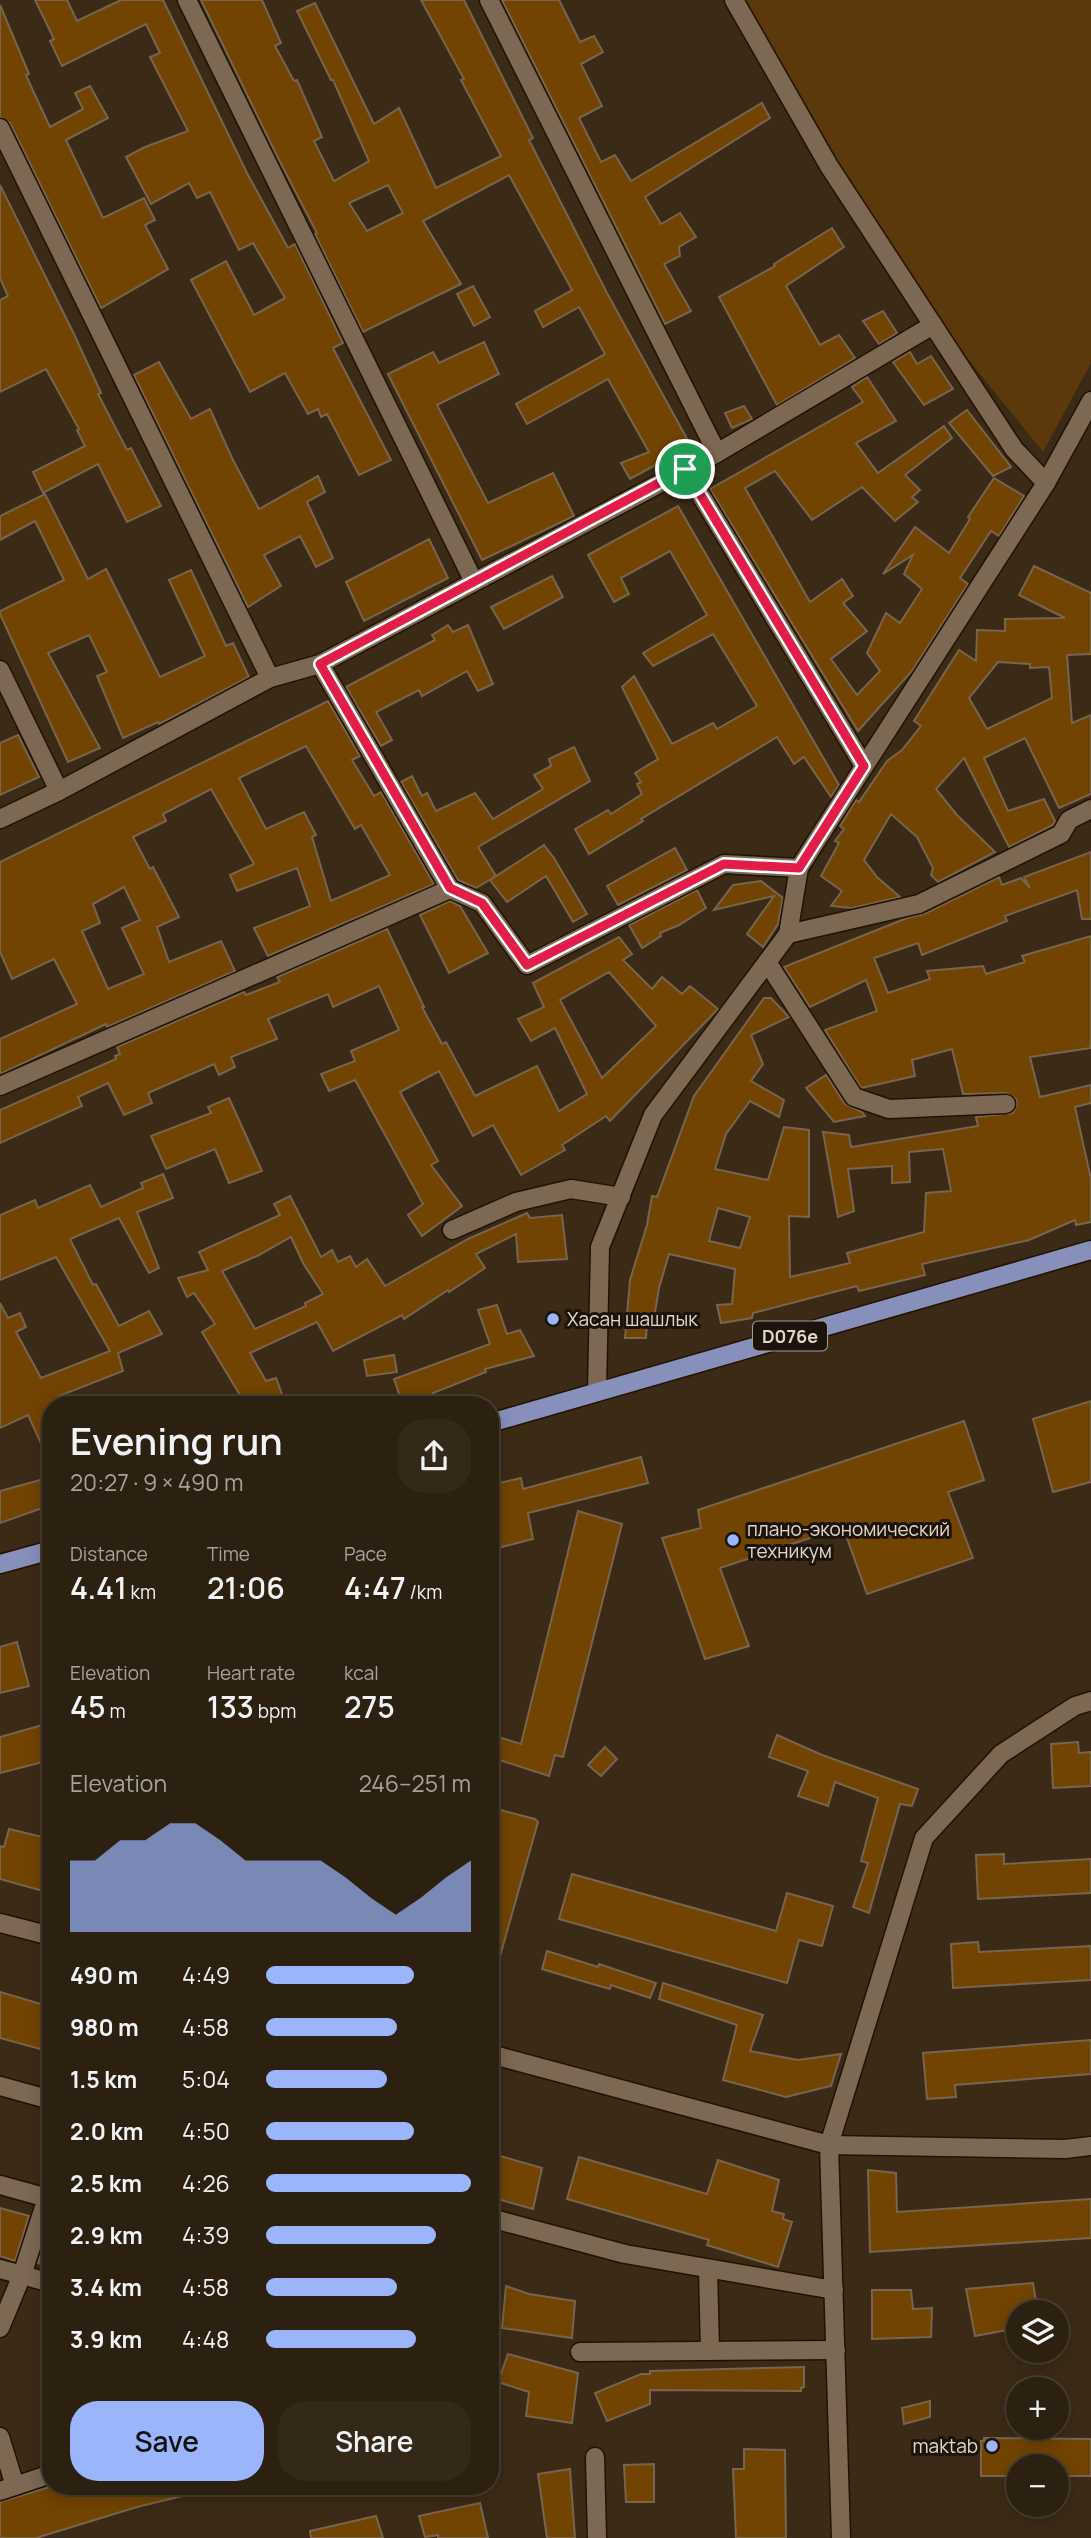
<!DOCTYPE html>
<html lang="en">
<head>
<meta charset="utf-8">
<style>
  body { margin:0; font-family:Manrope,sans-serif; background:#342819; color:#f1f3f6; height:100vh; display:flex; flex-direction:column; font-size:26px; white-space:nowrap }
  * { box-sizing:border-box; margin:0 }
  p { font-size:23px; color:#a6a39f }
  .icon { flex:none; width:38px; height:38px; fill:none; stroke:currentColor; stroke-width:2; stroke-linecap:round; stroke-linejoin:round }
  .map { position:relative; flex:1; overflow:hidden }
  .details { position:absolute; left:42px; top:1396px; width:457px; height:1099px; display:flex; flex-direction:column; background:#2c2010; border-radius:28px; box-shadow:0 4px 18px #0003,0 0 0 2px #483e30 }
  .details>* { flex:none }
  .buttons { position:absolute; left:1006px; top:2300px; display:grid; gap:14px }
  .buttons a { display:grid; place-items:center; width:63px; height:63px; border-radius:50%; background:#2c2010; box-shadow:0 4px 18px #0003,0 0 0 2px #483e30; font-size:35px }
  .pin { position:absolute; display:grid; place-items:center; width:60px; height:60px; color:#fff; margin:-30px; border:4px solid #fff; border-radius:50%; box-shadow:0 2px 7px #0007 }
  .round { display:grid; place-items:center; flex:none; width:74px; height:74px; border-radius:28px; background:#342819 }
  .headline { display:flex; align-items:center; justify-content:space-between; height:119px; padding:0 28px }
  h1 { font-size:38px; font-weight:600; line-height:52px }
  .metrics { display:grid; grid-template-columns:repeat(3,1fr); gap:10px; height:119px; padding:7px 28px }
  .metrics div { display:grid; align-content:center }
  .metrics b { font-size:30px; font-weight:600 }
  .metrics small { font-size:19px; font-weight:400 }
  .metrics p { font-size:19px }
  .chart { height:196px; padding:14px 28px }
  .chart p { display:flex; justify-content:space-between }
  .chart svg { width:100%; height:126px; margin-top:7px; fill:#9bb5fd; opacity:.7 }
  .primary-button { display:flex; gap:14px; margin-top:auto; padding:14px 28px }
  .primary-button a { flex:1; height:80px; border-radius:28px; background:#9bb5fd; color:#111; font-size:28px; font-weight:600; line-height:80px; text-align:center }
  .primary-button a+a { background:#342819; color:#f1f3f6 }
  ul { padding:0 28px; list-style:none; font-size:23px }
  li { display:grid; grid-template-columns:112px 84px 1fr; align-items:center; height:52px }
  li i { height:18px; border-radius:9px; background:#9bb5fd }
  .map>svg:first-child { display:block }
</style>
</head>
<body>
<div class="map">
<svg width="1091" height="2538" viewBox="0 0 1091 2538">
  <rect width="100%" height="100%" fill="#3b2a16"/>
  <polygon fill="#5b390c" points="745,0 1091,0 1091,363 1043,452 884,255"/>
  <g fill="#714401" stroke="#78644f" stroke-width="2" fill-rule="evenodd">
    <polygon points="35,0 67,0 77,21 121,0 163,0 248,175 288,248 295,244 343,343 333,348 391,460 359,475 327,414 321,417 318,409 308,414 285,373 250,392 191,280 226,261 254,315 285,298 253,243 239,250 210,192 197,198 189,183 151,204 126,157 145,147 188,131 150,57 160,53 146,24 62,66 50,41 54,39"/>
    <path d="M201,0H262L281,43L275,46L294,81L297,80L322,137L314,141L334,181L369,161L333,80H331L297,11L315,3L374,124L399,108L436,188L501,156L461,80L464,79L421,0H464L533,138L529,140L607,293L691,446L630,479L621,463L649,452L608,379L527,424L516,404L605,354L579,307L543,327L535,311L572,290L509,175L423,221L461,284L363,332L315,234L317,233L277,156ZM388,185L403,213L367,231L349,203Z"/>
    <polygon points="502,0 559,0 580,42 594,36 603,52 581,64 602,106 579,118 601,162 615,155 631,181 762,103 770,118 645,197 661,224 680,213 696,237 679,247 680,256 664,264 691,311 665,324"/>
    <polygon points="0,5 29,74 26,75 29,82 50,127 83,109 75,93 90,86 108,118 66,140 103,218 144,198 155,220 145,225 168,269 101,308 10,123 0,117"/>
    <polygon points="0,185 74,334 101,393 98,394 127,450 131,448 161,506 127,522 98,464 43,493 33,472 85,446 77,430 79,429 46,369 0,392 0,300 8,296 0,278"/>
    <polygon points="832,228 844,247 786,286 820,345 839,335 855,358 777,405 719,297 775,266 774,264"/>
    <polygon points="473,286 490,317 474,326 457,294"/>
    <polygon points="883,311 897,333 879,344 863,321"/>
    <polygon points="484,342 499,374 437,405 488,503 553,473 574,516 482,560 388,374 433,352 439,363"/>
    <polygon points="910,352 917,364 931,356 953,389 924,405 893,362"/>
    <polygon points="159,362 191,419 210,409 232,458 259,509 318,476 325,492 307,502 333,558 316,567 300,536 264,555 281,586 248,607 134,375"/>
    <polygon points="867,377 896,421 856,443 878,473 944,426 952,438 905,475 920,490 912,497 918,502 895,521 862,487 812,520 775,471 745,488 810,602 842,579 853,596 843,603 867,631 831,659 857,695 880,671 867,653 886,613 900,623 922,589 904,574 913,555 883,574 915,527 949,553 970,519 968,517 994,478 1024,496 999,536 991,531 960,578 968,584 912,671 858,731 710,489 863,402 852,387"/>
    <polygon points="744,406 752,419 732,428 725,413"/>
    <polygon points="967,410 1011,467 993,476 949,423"/>
    <polygon points="45,494 88,579 106,569 160,677 205,656 169,580 191,570 226,646 233,643 249,677 159,724 158,722 123,738 97,676 107,672 89,635 48,653 100,748 68,762 0,614 0,611 64,580 35,521 0,540 0,516"/>
    <polygon points="678,506 839,785 831,797 804,757 794,764 777,737 641,819 643,821 589,854 575,829 608,810 611,814 642,794 637,784 641,782 635,773 658,759 622,687 634,676 672,744 713,723 717,729 757,706 713,634 653,666 643,653 707,615 670,551 621,578 629,594 614,602 588,555"/>
    <polygon points="429,539 448,578 364,621 346,582"/>
    <path d="M1034,566L1091,593V654L1067,655L1072,723L1091,715V794L1059,808L1025,738L984,758L1008,811L1044,799L1055,821L1053,825L1009,847L964,758L936,789L957,815L995,852L938,882L931,875L933,868L917,837L891,814L864,860L877,877L900,897L852,908L831,906L842,891L821,876L839,843L835,841L844,829L840,826L856,800L859,802L887,761L902,750L921,726L914,721L959,650L976,661L977,630L1005,631V619L1065,618L1019,595ZM998,662L1030,664V668L1049,667L1052,698L987,729L969,698Z"/>
    <polygon points="552,576 563,597 504,629 491,607"/>
    <polygon points="448,625 453,632 468,625 493,684 478,691 467,671 422,696 419,690 376,712 392,740 381,746 346,687 435,640 432,635"/>
    <path d="M328,701L360,756L352,760L374,796L381,792L434,884L268,956L254,928L310,906L297,868L237,891L230,875L254,864L211,789L163,814L166,821L133,837L150,869L153,867L179,917L157,927L169,962L221,941L235,971L107,1027L106,1024L0,1074V1039L77,1004L54,959L12,979L0,952V862ZM306,746L355,829L361,825L390,875L331,901L312,837L316,835L304,812L266,829L239,778ZM124,887L140,920L122,928L144,974L108,989L82,931L100,923L93,904Z"/>
    <polygon points="18,735 39,777 0,795 0,743"/>
    <polygon points="574,747 590,781 478,847 496,876 476,888 458,880 401,782 412,776 422,796 427,793 436,811 475,793 493,819 543,789 534,775 551,766 549,759"/>
    <polygon points="544,845 554,858 587,914 573,922 546,876 507,902 490,880"/>
    <polygon points="675,848 687,870 618,905 607,886"/>
    <path d="M1091,852V919H1082L1077,890L1005,916L1007,921L922,955L918,943L874,958L888,993L930,979L927,971L983,966L986,974L1025,962L1022,956L1091,936V1048L1030,1057L1040,1097L1091,1085V1103L1075,1107L1091,1179V1222L1076,1225L1075,1220L1029,1240L922,1264L925,1275L859,1291L857,1286L753,1313L752,1318L721,1323L717,1305L732,1304L735,1269L669,1254L659,1288L653,1324H647L646,1338H625L630,1280L647,1225L652,1196L657,1197L694,1096L764,998H771L789,1017L751,1035L763,1064L751,1081L784,1100L779,1117L750,1101L726,1134L715,1169L768,1180L784,1127L809,1130V1217L789,1216L790,1277L850,1263L847,1253L924,1232L926,1193L951,1191L943,1149L909,1152L910,1182L892,1183V1166L848,1169L854,1211L838,1217L823,1132L849,1135L851,1147L978,1126L976,1117L1013,1113L1017,1104L1016,1099L1006,1093L963,1094L952,1049L912,1060L915,1076L861,1088L825,1030L877,1011L866,980L810,1007L784,967L907,918L924,914L999,877L1002,885L1021,878L1030,888L1024,877ZM718,1208L750,1217L740,1248L709,1241Z"/>
    <polygon points="761,881 783,898 778,924 763,947 747,934 774,896 714,910 733,885"/>
    <polygon points="697,890 706,908 679,925 660,933 661,936 642,948 629,925"/>
    <polygon points="450,901 460,906 488,953 449,973 420,915"/>
    <path d="M387,929L424,1007H422L442,1044L446,1042L475,1096L537,1066L559,1111L587,1094L555,1028L531,1041L518,1019L544,1007L533,983L619,937L632,954L623,960L652,989L662,977L682,994L690,986L718,1009L610,1121L606,1116L562,1145L565,1150L521,1175L493,1125L473,1136L439,1071L400,1092L438,1161L431,1165L462,1206L422,1236L408,1215L423,1204L355,1080L329,1091L321,1074L355,1061L351,1051L399,1030L379,986L333,1007L328,994L268,1019L277,1039L231,1057L235,1067L219,1075L214,1064L148,1093L152,1103L124,1115L108,1083L78,1097L82,1106L0,1143V1110L116,1059L115,1056L120,1054L117,1047L244,992L246,995L280,982L277,977ZM609,972L656,1026L602,1078L560,1000Z"/>
    <polygon points="826,1075 845,1104 862,1112 865,1116 834,1122 806,1088"/>
    <polygon points="229,1098 262,1171 229,1183 215,1149 166,1169 151,1136 211,1113 208,1107"/>
    <polygon points="163,1174 173,1198 137,1212 159,1268 149,1273 119,1218 70,1239 93,1285 96,1284 119,1326 149,1311 162,1334 118,1353 123,1371 59,1396 63,1405 51,1405 51,1465 28,1415 0,1428 0,1303 8,1318 20,1313 26,1327 16,1332 41,1378 110,1351 56,1257 0,1280 0,1215 35,1200 38,1208 90,1185 101,1207 143,1188 141,1183"/>
    <path d="M290,1196L321,1257L332,1250L338,1262L350,1256L356,1267L367,1259L385,1286L468,1239L527,1213L530,1218L562,1215L567,1259L518,1262L516,1234L476,1254L485,1268L449,1292L448,1290L404,1319L402,1315L333,1351L317,1322L250,1353L266,1381L276,1378L286,1405H246L202,1332L215,1324L194,1293L187,1297L178,1278L208,1270L199,1252L280,1215L274,1204ZM291,1237L303,1263L323,1294L305,1303L306,1306L255,1329L222,1271L257,1256Z"/>
    <polygon points="497,1305 507,1334 520,1330 534,1356 485,1369 486,1372 433,1393 435,1397 403,1405 394,1379 490,1344 478,1310"/>
    <polygon points="394,1355 397,1372 367,1376 364,1360"/>
    <polygon points="1091,1401 1091,1482 1053,1492 1033,1419"/>
    <polygon points="964,1421 984,1480 948,1492 973,1558 867,1594 843,1527 720,1568 749,1646 705,1659 662,1538 701,1528 698,1510"/>
    <polygon points="641,1457 648,1483 528,1513 533,1539 490,1550 490,1485 521,1478 523,1489"/>
    <polygon points="51,1477 51,1505 0,1523 0,1491"/>
    <polygon points="578,1511 622,1524 563,1757 555,1755 549,1776 490,1757 490,1753 495,1736 521,1744"/>
    <polygon points="17,1642 29,1686 0,1693 0,1647"/>
    <polygon points="46,1724 51,1737 51,1760 0,1773 0,1737"/>
    <polygon points="777,1735 822,1755 918,1789 912,1806 900,1804 869,1913 853,1907 868,1863 861,1861 878,1798 835,1782 828,1806 798,1796 808,1771 769,1757"/>
    <polygon points="1078,1742 1079,1753 1091,1752 1091,1786 1053,1788 1051,1744"/>
    <polygon points="605,1747 617,1759 601,1776 588,1765"/>
    <polygon points="493,1808 535,1819 538,1822 495,1974 490,1973 490,1819"/>
    <polygon points="9,1829 51,1839 51,1888 44,1886 43,1891 0,1879 0,1846 4,1847"/>
    <polygon points="1004,1854 1004,1864 1091,1859 1091,1893 978,1899 976,1855"/>
    <polygon points="572,1874 776,1931 787,1893 833,1906 822,1946 799,1940 787,1983 559,1919"/>
    <polygon points="978,1942 979,1952 1091,1946 1091,1980 953,1988 951,1944"/>
    <polygon points="547,1951 598,1967 599,1964 656,1983 650,1998 611,1985 610,1989 582,1981 542,1969"/>
    <polygon points="663,1983 763,2015 750,2051 798,2060 841,2054 831,2086 786,2097 723,2080 737,2025 659,1999"/>
    <polygon points="0,1992 51,2007 51,2052 0,2038"/>
    <polygon points="1091,2040 1091,2074 955,2085 956,2097 927,2099 923,2053"/>
    <polygon points="490,2153 542,2168 533,2209 490,2197"/>
    <polygon points="579,2157 707,2194 718,2160 779,2180 772,2211 784,2214 783,2219 792,2222 778,2267 707,2245 709,2240 567,2199"/>
    <polygon points="868,2170 896,2173 897,2212 1091,2199 1091,2238 870,2252"/>
    <polygon points="0,2208 29,2216 15,2261 0,2256"/>
    <polygon points="51,2223 51,2267 38,2263"/>
    <polygon points="1033,2283 1037,2307 1018,2312 1018,2328 975,2336 966,2289"/>
    <polygon points="506,2286 529,2294 575,2301 572,2338 502,2328"/>
    <polygon points="872,2290 911,2290 913,2309 932,2308 931,2337 872,2339"/>
    <polygon points="508,2354 578,2373 572,2423 526,2416 529,2392 498,2382"/>
    <polygon points="804,2367 804,2387 801,2388 801,2391 650,2390 650,2404 607,2421 595,2393 641,2374 650,2374 650,2371"/>
    <polygon points="930,2401 930,2417 904,2424 902,2408"/>
    <polygon points="984,2438 1091,2439 1091,2476 1057,2476 1057,2466 1018,2466 1018,2476 981,2476 981,2441 984,2441"/>
    <polygon points="744,2449 785,2450 786,2538 736,2538 733,2469 744,2469"/>
    <polygon points="654,2464 654,2502 626,2502 624,2465"/>
    <polygon points="570,2469 575,2538 547,2538 538,2474"/>
    <polygon points="49,2487 194,2487 195,2493 137,2507 36,2538 0,2538 0,2502"/>
    <polygon points="480,2503 488,2538 438,2538 438,2535 425,2537 419,2516"/>
    <polygon points="376,2516 383,2538 311,2538 310,2531"/>
  </g>
  <g fill="none" stroke-linecap="round" stroke-linejoin="round">
    <defs>
      <g id="minor">
        <polyline points="187,0 474,582"/>
        <polyline points="489,0 717,453"/>
        <polyline points="734,0 829,166 1014,449 1046,483"/>
        <polyline points="0,128 270,678"/>
        <polyline points="685,469 864,766"/>
        <polyline points="320,664 450,889 482,903 527,965 724,864 799,868"/>
        <polyline points="0,670 59,791"/>
        <polyline points="0,819 59,791 270,678 320,664 717,453 933,325"/>
        <polyline points="788,934 919,904 1061,834 1069,820 1091,809"/>
        <polyline points="767,962 854,1097 889,1109 1006,1104"/>
        <polyline points="0,1086 450,889"/>
        <polyline points="452,1230 516,1202 571,1189 621,1197"/>
        <polyline points="597,1391 600,1247 653,1115 788,934 799,868 1046,483 1091,401"/>
        <polyline points="1091,1701 1075,1706 1001,1754 924,1838 829,2145 1065,2149 1091,2146"/>
        <polyline points="0,2086 51,2100"/>
        <polyline points="0,2185 51,2199"/>
        <polyline points="490,2218 625,2254 834,2290"/>
        <polyline points="0,2269 51,2283"/>
        <polyline points="708,2269 710,2351"/>
        <polyline points="0,2328 22,2275 47,2198"/>
        <polyline points="580,2352 836,2350"/>
        <polyline points="0,2437 15,2486"/>
        <polyline points="595,2457 597,2538"/>
        <polyline points="0,2491 51,2474"/>
      </g>
      <g id="tertiary">
        <polyline points="0,1923 51,1936"/>
        <polyline points="490,2054 829,2145 841,2538"/>
      </g>
      <g id="primary">
        <polyline points="490,1423 1091,1250"/>
        <polyline points="0,1564 51,1550"/>
      </g>
    </defs>
    <use href="#minor" stroke="#221201" stroke-width="21"/>
    <use href="#tertiary" stroke="#221201" stroke-width="21"/>
    <use href="#primary" stroke="#221201" stroke-width="21"/>
    <use href="#minor" stroke="#7c6853" stroke-width="18"/>
    <use href="#tertiary" stroke="#7c6853" stroke-width="18"/>
    <use href="#primary" stroke="#8690ba" stroke-width="18"/>
  </g>
  <g fill="none" stroke-linecap="round" stroke-linejoin="round">
    <defs>
      <polygon id="route" points="685,469 864,766 799,868 724,864 527,965 482,903 450,888 320,664"/>
    </defs>
    <use href="#route" stroke="#fff" stroke-width="14"/>
    <use href="#route" stroke="#e11d48" stroke-width="9"/>
  </g>
  <g fill="#9bb5fd" stroke="#1c140c" stroke-width="2.5">
    <circle cx="553" cy="1319" r="7"/>
    <circle cx="733" cy="1540" r="7"/>
    <circle cx="992" cy="2446" r="7"/>
  </g>
  <g text-anchor="middle" dominant-baseline="central" stroke-width="6" stroke-linejoin="round" paint-order="stroke">
    <rect fill="#1c140c" stroke="#a79c91" stroke-width="2" x="753" y="1321.5" width="74" height="29" rx="5"/>
    <g font-size="18" font-weight="bold" fill="#e2d6ca">
      <text x="790" y="1336">D076e</text>
    </g>
    <g font-size="19" fill="#e2d6ca" stroke="#1c140c" text-anchor="start">
      <text x="567" y="1319">Хасан шашлык</text>
      <text x="747" y="1529">плано-экономический<tspan x="747" dy="22">техникум</tspan></text>
      <text x="978" y="2446" text-anchor="end">maktab</text>
    </g>
  </g>
</svg>
<div class="buttons">
<a><svg class="icon" aria-label="layers" viewBox="0 0 24 24"><path d="M12 4l9 5-9 5-9-5zM3 14l9 5 9-5"/></svg></a>
<a>+</a>
<a>−</a>
</div>
<div class="pin" style="left:685px;top:469px;background:#1e9e55"><svg class="icon" aria-label="arrive" viewBox="0 0 24 24"><path d="M6 21V4h12l-3 4 3 4H6"/></svg></div>
<section class="details">
<div class="headline"><div><h1>Evening run</h1><p>20:27 · 9 × 490 m</p></div><a class="round"><svg class="icon" aria-label="share" viewBox="0 0 24 24"><path d="M12 15V3M7 8l5-5 5 5M5 13v7h14v-7"/></svg></a></div>
<div class="metrics">
<div><p>Distance</p><b>4.41<small> km</small></b></div>
<div><p>Time</p><b>21:06</b></div>
<div><p>Pace</p><b>4:47<small> /km</small></b></div>
</div>
<div class="metrics">
<div><p>Elevation</p><b>45<small> m</small></b></div>
<div><p>Heart rate</p><b>133<small> bpm</small></b></div>
<div><p>kcal</p><b>275</b></div>
</div>
<div class="chart"><p><span>Elevation</span>246–251 m</p>
<svg viewBox="0 0 160 44" preserveAspectRatio="none"><path d="M0 44V19L10 19L20 12L30 12L40 6L50 6L60 12L70 19L80 19L90 19L100 19L110 25L120 32L130 38L140 32L150 25L160 19V44z"/></svg>
</div>
<ul>
<li><b>490 m</b>4:49<i style="width:72%"></i></li>
<li><b>980 m</b>4:58<i style="width:64%"></i></li>
<li><b>1.5 km</b>5:04<i style="width:59%"></i></li>
<li><b>2.0 km</b>4:50<i style="width:72%"></i></li>
<li><b>2.5 km</b>4:26<i style="width:100%"></i></li>
<li><b>2.9 km</b>4:39<i style="width:83%"></i></li>
<li><b>3.4 km</b>4:58<i style="width:64%"></i></li>
<li><b>3.9 km</b>4:48<i style="width:73%"></i></li>
</ul>
<div class="primary-button"><a>Save</a><a>Share</a></div>
</section>
</div>
</body>
</html>
